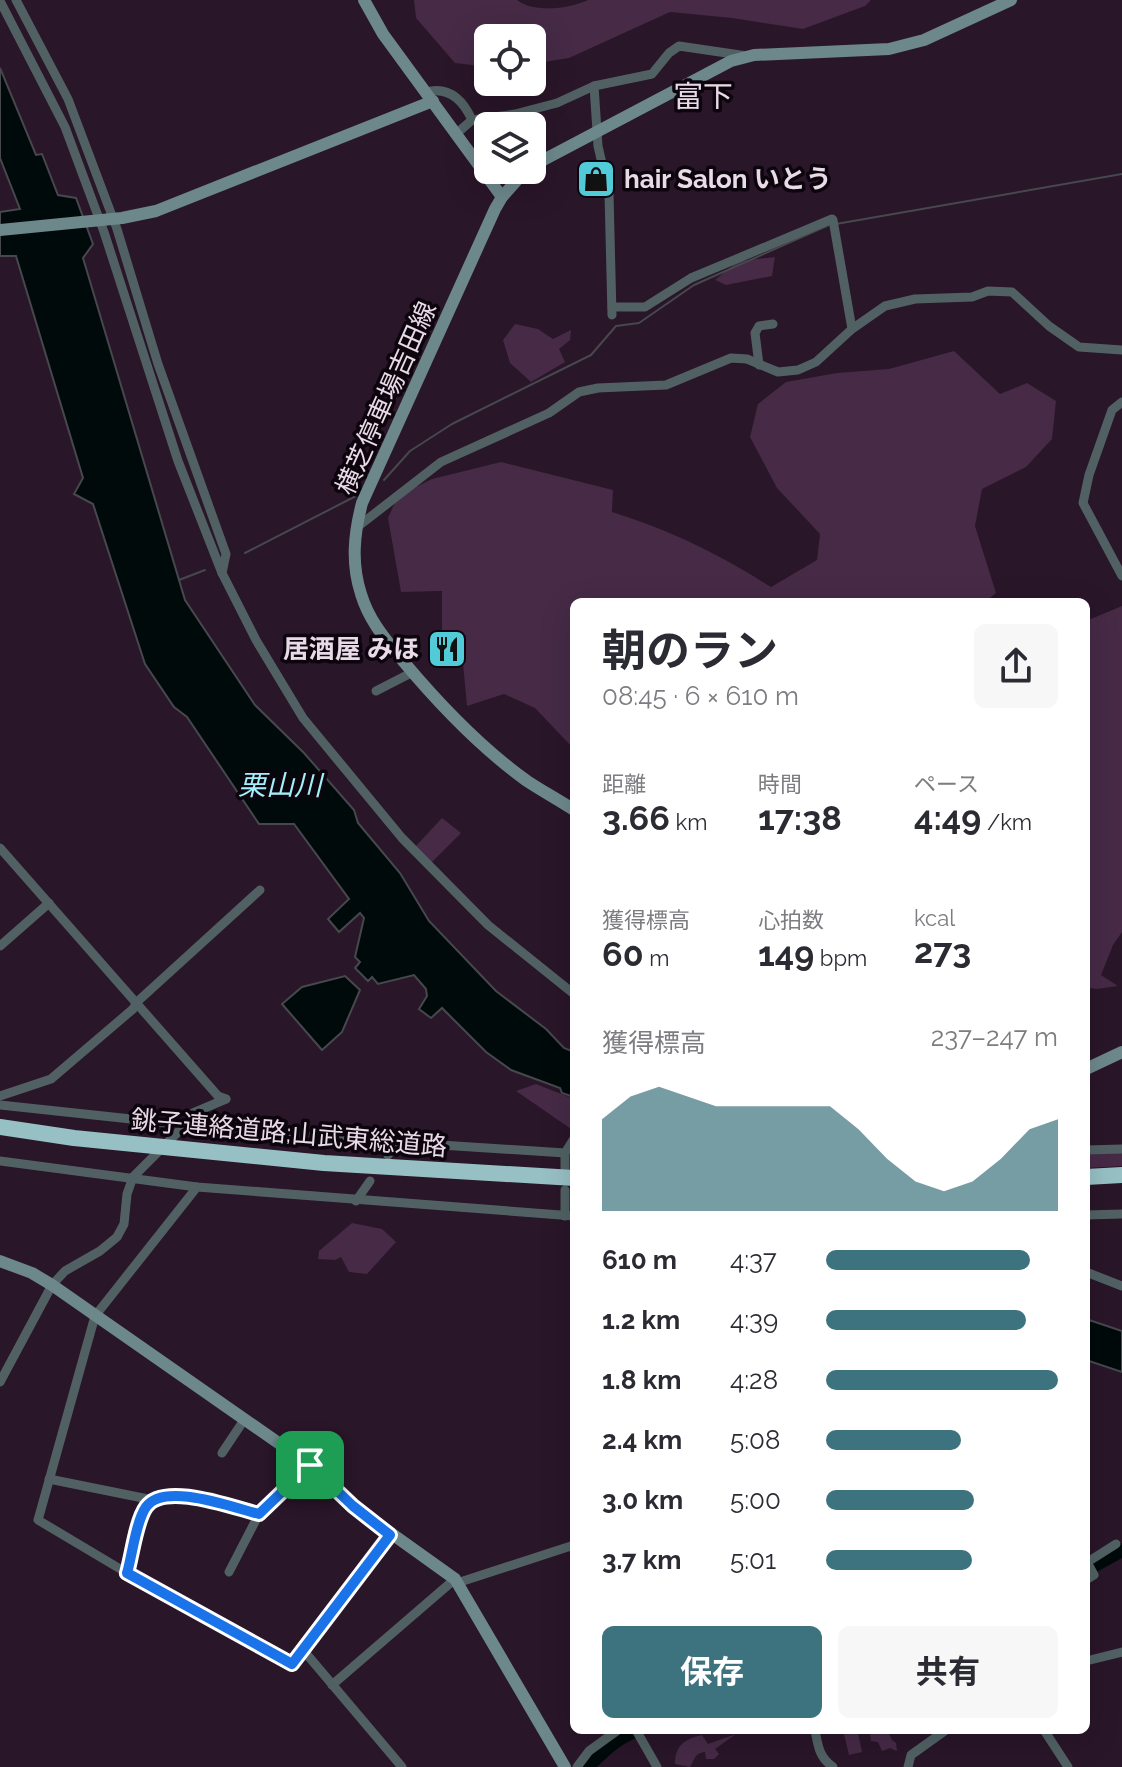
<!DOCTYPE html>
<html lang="ja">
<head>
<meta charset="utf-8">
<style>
  body { margin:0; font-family:Raleway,"Noto Sans JP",sans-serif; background:#f7f7f7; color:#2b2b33; height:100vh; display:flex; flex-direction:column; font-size:30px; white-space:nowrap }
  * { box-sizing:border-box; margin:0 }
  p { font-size:26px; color:#7c7c81 }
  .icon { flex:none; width:44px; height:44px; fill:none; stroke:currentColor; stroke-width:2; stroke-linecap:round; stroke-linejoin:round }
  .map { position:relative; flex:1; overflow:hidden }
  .drawer { position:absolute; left:570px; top:598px; width:520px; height:1136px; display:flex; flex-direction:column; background:#fff; border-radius:12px; box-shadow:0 8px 32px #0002 }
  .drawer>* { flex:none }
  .fabs { position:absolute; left:474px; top:24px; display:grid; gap:16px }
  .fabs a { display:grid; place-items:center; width:72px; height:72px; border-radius:12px; background:#fff; box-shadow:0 8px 32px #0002; font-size:40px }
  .pin { position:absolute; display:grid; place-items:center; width:68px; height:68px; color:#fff; margin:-34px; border-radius:16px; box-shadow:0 4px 12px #0006 }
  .round { display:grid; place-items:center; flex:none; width:84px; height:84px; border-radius:12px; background:#f7f7f7 }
  .head { display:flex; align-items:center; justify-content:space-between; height:136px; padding:0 32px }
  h1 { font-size:44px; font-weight:700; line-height:60px }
  .stats { display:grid; grid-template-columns:repeat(3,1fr); gap:12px; height:136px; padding:8px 32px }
  .stats div { display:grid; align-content:center }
  .stats b { font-size:34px; font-weight:700 }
  .stats small { font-size:22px; font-weight:400 }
  .stats p { font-size:22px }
  .chart { height:224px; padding:16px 32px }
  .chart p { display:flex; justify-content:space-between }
  .chart svg { width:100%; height:144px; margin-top:8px; fill:#3d737e; opacity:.7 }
  .cta { display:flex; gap:16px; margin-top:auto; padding:16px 32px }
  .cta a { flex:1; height:92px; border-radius:12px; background:#3d737e; color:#fff; font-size:32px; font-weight:700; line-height:92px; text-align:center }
  .cta a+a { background:#f7f7f7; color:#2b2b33 }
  ul { padding:0 32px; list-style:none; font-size:26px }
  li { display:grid; grid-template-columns:128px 96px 1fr; align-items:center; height:60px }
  li i { height:20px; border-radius:10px; background:#3d737e }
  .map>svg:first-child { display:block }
</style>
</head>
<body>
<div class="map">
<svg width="1122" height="1767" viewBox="0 0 1122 1767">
  <rect width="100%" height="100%" fill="#291629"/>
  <g fill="#462a46">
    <path d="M414,0H517C534,13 569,9 588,0H871L865,6L803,29L732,18L670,12L569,58L532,64V38H488V67L455,63L416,18Z"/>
    <polygon points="775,257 772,276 726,285 715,280 738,261"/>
    <polygon points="515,324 538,329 553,339 571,330 570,340 559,349 565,362 531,382 510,363 503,340"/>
    <path d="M954,351L1000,394L1027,383L1056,401L1052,439L1026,467L982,489L975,526L996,593L985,602H574V749L535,708L504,694L467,706L462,653L442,639V591L401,592L388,518L398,496L432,479L501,462L613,490L612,512C672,531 717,553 771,587L817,560L820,534L777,488L750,437L758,404L786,382L837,373L889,369Z"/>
    <polygon points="1122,606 1122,932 1113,945 1101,975 1118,986 1096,989 1086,987 1086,621"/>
    <polygon points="442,818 461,833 432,862 415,847"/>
    <polygon points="536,1084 574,1099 574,1131 516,1091"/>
    <polygon points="1122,1152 1122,1166 1086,1168 1086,1153"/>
    <polygon points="352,1223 382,1229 396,1242 367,1274 349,1272 341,1257 335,1260 318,1259 319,1251"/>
    <polygon points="843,1730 887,1730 892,1740 896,1743 897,1751 890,1748 882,1751 878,1742 871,1741 870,1733 858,1733 862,1752 849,1755"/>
    <path d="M736,1734L715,1749L719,1754L714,1759H706L705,1752C694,1753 695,1760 690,1767L675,1764C675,1745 685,1739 702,1735L708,1744Z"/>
  </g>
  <g fill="#010a0b" stroke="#46484d" stroke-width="2">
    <polygon points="0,68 36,155 42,154 58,195 76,198 93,244 83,258 185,600 255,705 304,753 354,810 358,823 400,873 429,921 496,991 546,1029 564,1048 574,1052 574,1097 562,1093 560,1088 511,1070 486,1052 442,1008 431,1018 419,1009 427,996 426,989 414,975 378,984 372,977 368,981 355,968 360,962 355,957 364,918 360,913 339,932 328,919 349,899 294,824 259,824 187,717 174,707 145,664 93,504 74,494 83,478 16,256 0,256 0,212 20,209 0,158"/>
    <polygon points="345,976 360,990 342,1032 322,1050 282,1004 302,987"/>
    <polygon points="1086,1319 1122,1331 1122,1372 1086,1360"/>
  </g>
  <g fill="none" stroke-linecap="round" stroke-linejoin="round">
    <g stroke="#46484d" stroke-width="2">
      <polyline points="836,224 1122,174"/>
      <polyline points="384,480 410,451 452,424 591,355 616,326 639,323 694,285 829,225"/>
      <polyline points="245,553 356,496"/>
      <polyline points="179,580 205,570"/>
    </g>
    <g stroke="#010a0b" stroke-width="14">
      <polyline points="1086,1570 1122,1550"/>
      <path d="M587,1767C603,1751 616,1738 637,1730"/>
    </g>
    <g stroke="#516163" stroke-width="9">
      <polyline points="16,0 68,99 117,229 158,364 226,554 222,573"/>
      <polyline points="0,1 65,127 104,232 178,461 222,573 256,640 303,718 402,838 488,925 574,994"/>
      <polyline points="594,86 598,146 609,194 612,315"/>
      <path d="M426,92C449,86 463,100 472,120L456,134"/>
      <polyline points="472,120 515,114 557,103 594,86 652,74 669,53 679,46 747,56"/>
      <polyline points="833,220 852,329"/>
      <polyline points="612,307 645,307 691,278 832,219"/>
      <polyline points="759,365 755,333 759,326 773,324"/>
      <polyline points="1122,402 1112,410 1089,475 1083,503 1122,576"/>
      <polyline points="356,528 441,462 549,413 579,392 598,388 666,385 731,358 747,359 778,372 798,370 816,362 852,329 885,306 915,299 972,297 988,291 1012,292 1049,326 1079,347 1122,350"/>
      <polyline points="376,691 413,672"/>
      <polyline points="0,848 218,1096 226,1099"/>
      <polyline points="0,946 49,903"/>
      <polyline points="0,1096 51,1079 133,1009 137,1002 260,890"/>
      <polyline points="0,1105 271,1134 565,1153"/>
      <polyline points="1086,1150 1122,1149"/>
      <polyline points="388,1155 397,1143"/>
      <polyline points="0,1161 197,1187 574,1216"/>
      <polyline points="565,1169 565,1153 573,1140"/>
      <polyline points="197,1187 95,1316 38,1520 127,1573 290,1664 304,1651 390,1535"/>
      <polyline points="356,1201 370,1181"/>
      <polyline points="1086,1215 1122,1214"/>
      <polyline points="565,1216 565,1190"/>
      <polyline points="1086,1272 1122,1286"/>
      <polyline points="0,1382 52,1285 65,1271 100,1251 117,1237 124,1224 127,1194 133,1177 184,1126 193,1113 226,1099"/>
      <polyline points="222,1453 244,1420"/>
      <polyline points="49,1479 153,1500"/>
      <polyline points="1086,1563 1116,1544"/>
      <polyline points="229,1572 259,1514 310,1465"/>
      <path d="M127,1573C132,1556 136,1522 146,1507C164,1481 234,1508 259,1514"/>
      <polyline points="1086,1580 1094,1575 1087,1562"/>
      <polyline points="457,1583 574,1545"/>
      <polyline points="304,1651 402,1767"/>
      <polyline points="1086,1661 1122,1652"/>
      <polyline points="332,1685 455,1579"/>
      <polyline points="636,1730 657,1767"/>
      <path d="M815,1730C818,1746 819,1757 833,1767"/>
      <polyline points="1044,1730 1068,1767"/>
      <polyline points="577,1767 589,1751 618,1730"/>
      <polyline points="908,1767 911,1755 946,1730"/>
    </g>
    <g stroke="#6d888b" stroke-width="12">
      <polyline points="364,0 383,34 502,197"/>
      <polyline points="532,166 731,61 754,55 889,49 924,40 1011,0"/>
      <path d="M526,170L502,197L495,209L362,503C354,534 351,563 361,594C369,621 386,640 403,661C439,704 481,748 527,781C542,791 559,800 574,810"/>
      <polyline points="0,230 122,218 156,211 433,101"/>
      <polyline points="1086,1069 1122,1052"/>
      <polyline points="0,1261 32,1273 52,1285 310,1465 353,1506 455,1579 565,1767"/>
    </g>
    <g stroke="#97c0c5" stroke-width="16">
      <polyline points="0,1127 74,1138 324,1163 574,1178"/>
      <polyline points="1086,1177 1122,1175"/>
    </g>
  </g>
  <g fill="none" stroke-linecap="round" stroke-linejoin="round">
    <defs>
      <path id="route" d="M310,1465L353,1506L390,1535L292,1664L127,1573C132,1556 136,1521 146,1507C164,1481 234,1508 259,1514Z"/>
    </defs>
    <use href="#route" stroke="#fff" stroke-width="16"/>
    <use href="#route" stroke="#1a73e8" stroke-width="10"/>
  </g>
  <defs>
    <symbol id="shop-square" viewBox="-11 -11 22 22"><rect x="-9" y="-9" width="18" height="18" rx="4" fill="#52cbd9" stroke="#0d050d"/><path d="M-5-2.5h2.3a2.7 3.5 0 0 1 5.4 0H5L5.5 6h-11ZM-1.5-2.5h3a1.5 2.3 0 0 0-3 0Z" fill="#111"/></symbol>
    <symbol id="restaurant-square" viewBox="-11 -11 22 22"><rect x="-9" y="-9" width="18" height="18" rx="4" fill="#52cbd9" stroke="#0d050d"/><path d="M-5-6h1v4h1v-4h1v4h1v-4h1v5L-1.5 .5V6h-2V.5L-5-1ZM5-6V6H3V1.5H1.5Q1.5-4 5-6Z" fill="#111"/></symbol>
  </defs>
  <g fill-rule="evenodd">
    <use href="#shop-square" x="574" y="157" width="44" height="44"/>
    <use href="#restaurant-square" x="425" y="627" width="44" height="44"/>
  </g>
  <g text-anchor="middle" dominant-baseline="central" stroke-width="7" stroke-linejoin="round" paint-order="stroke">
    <g font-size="26" font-weight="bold" fill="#e8dae7" stroke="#0d050d" text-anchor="start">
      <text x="624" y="179">hair Salon いとう</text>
      <text x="419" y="649" text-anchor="end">居酒屋 みほ</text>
    </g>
    <g font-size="26" fill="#e8dae7" stroke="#0d050d">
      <text transform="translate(386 398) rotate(-66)">横芝停車場吉田線</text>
      <text transform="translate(289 1133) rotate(5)">銚子連絡道路;山武東総道路</text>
    </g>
    <g font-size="28" font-style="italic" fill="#a2f0fa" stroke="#0d050d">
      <text x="280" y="785">栗山川</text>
    </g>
    <g font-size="30" fill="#e8dae7" stroke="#0d050d">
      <text x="703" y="96">富下</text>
    </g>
  </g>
</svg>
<div class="fabs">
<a><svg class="icon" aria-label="locate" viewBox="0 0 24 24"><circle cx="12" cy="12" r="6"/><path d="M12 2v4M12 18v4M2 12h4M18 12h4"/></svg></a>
<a><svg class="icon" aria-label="layers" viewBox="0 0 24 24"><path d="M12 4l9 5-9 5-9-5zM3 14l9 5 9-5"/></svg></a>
</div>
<div class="pin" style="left:310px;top:1465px;background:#1e9e55"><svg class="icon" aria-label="arrive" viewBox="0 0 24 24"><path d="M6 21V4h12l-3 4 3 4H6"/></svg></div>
<section class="drawer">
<div class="head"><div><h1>朝のラン</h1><p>08:45 · 6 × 610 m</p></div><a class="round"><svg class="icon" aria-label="share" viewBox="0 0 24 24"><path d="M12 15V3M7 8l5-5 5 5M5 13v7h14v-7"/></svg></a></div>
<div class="stats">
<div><p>距離</p><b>3.66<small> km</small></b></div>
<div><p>時間</p><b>17:38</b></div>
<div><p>ペース</p><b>4:49<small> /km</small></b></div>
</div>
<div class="stats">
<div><p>獲得標高</p><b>60<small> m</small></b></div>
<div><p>心拍数</p><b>149<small> bpm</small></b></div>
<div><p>kcal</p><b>273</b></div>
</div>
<div class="chart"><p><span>獲得標高</span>237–247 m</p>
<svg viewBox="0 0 160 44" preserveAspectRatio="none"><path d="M0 44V16L10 9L20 6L30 9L40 12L50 12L60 12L70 12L80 12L90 19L100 28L110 35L120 38L130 35L140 28L150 19L160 16V44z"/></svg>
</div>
<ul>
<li><b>610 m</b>4:37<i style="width:88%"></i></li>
<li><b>1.2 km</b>4:39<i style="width:86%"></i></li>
<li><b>1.8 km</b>4:28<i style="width:100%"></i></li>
<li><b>2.4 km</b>5:08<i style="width:58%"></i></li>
<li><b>3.0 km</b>5:00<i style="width:64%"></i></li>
<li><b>3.7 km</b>5:01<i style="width:63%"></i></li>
</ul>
<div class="cta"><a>保存</a><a>共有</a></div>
</section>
</div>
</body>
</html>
